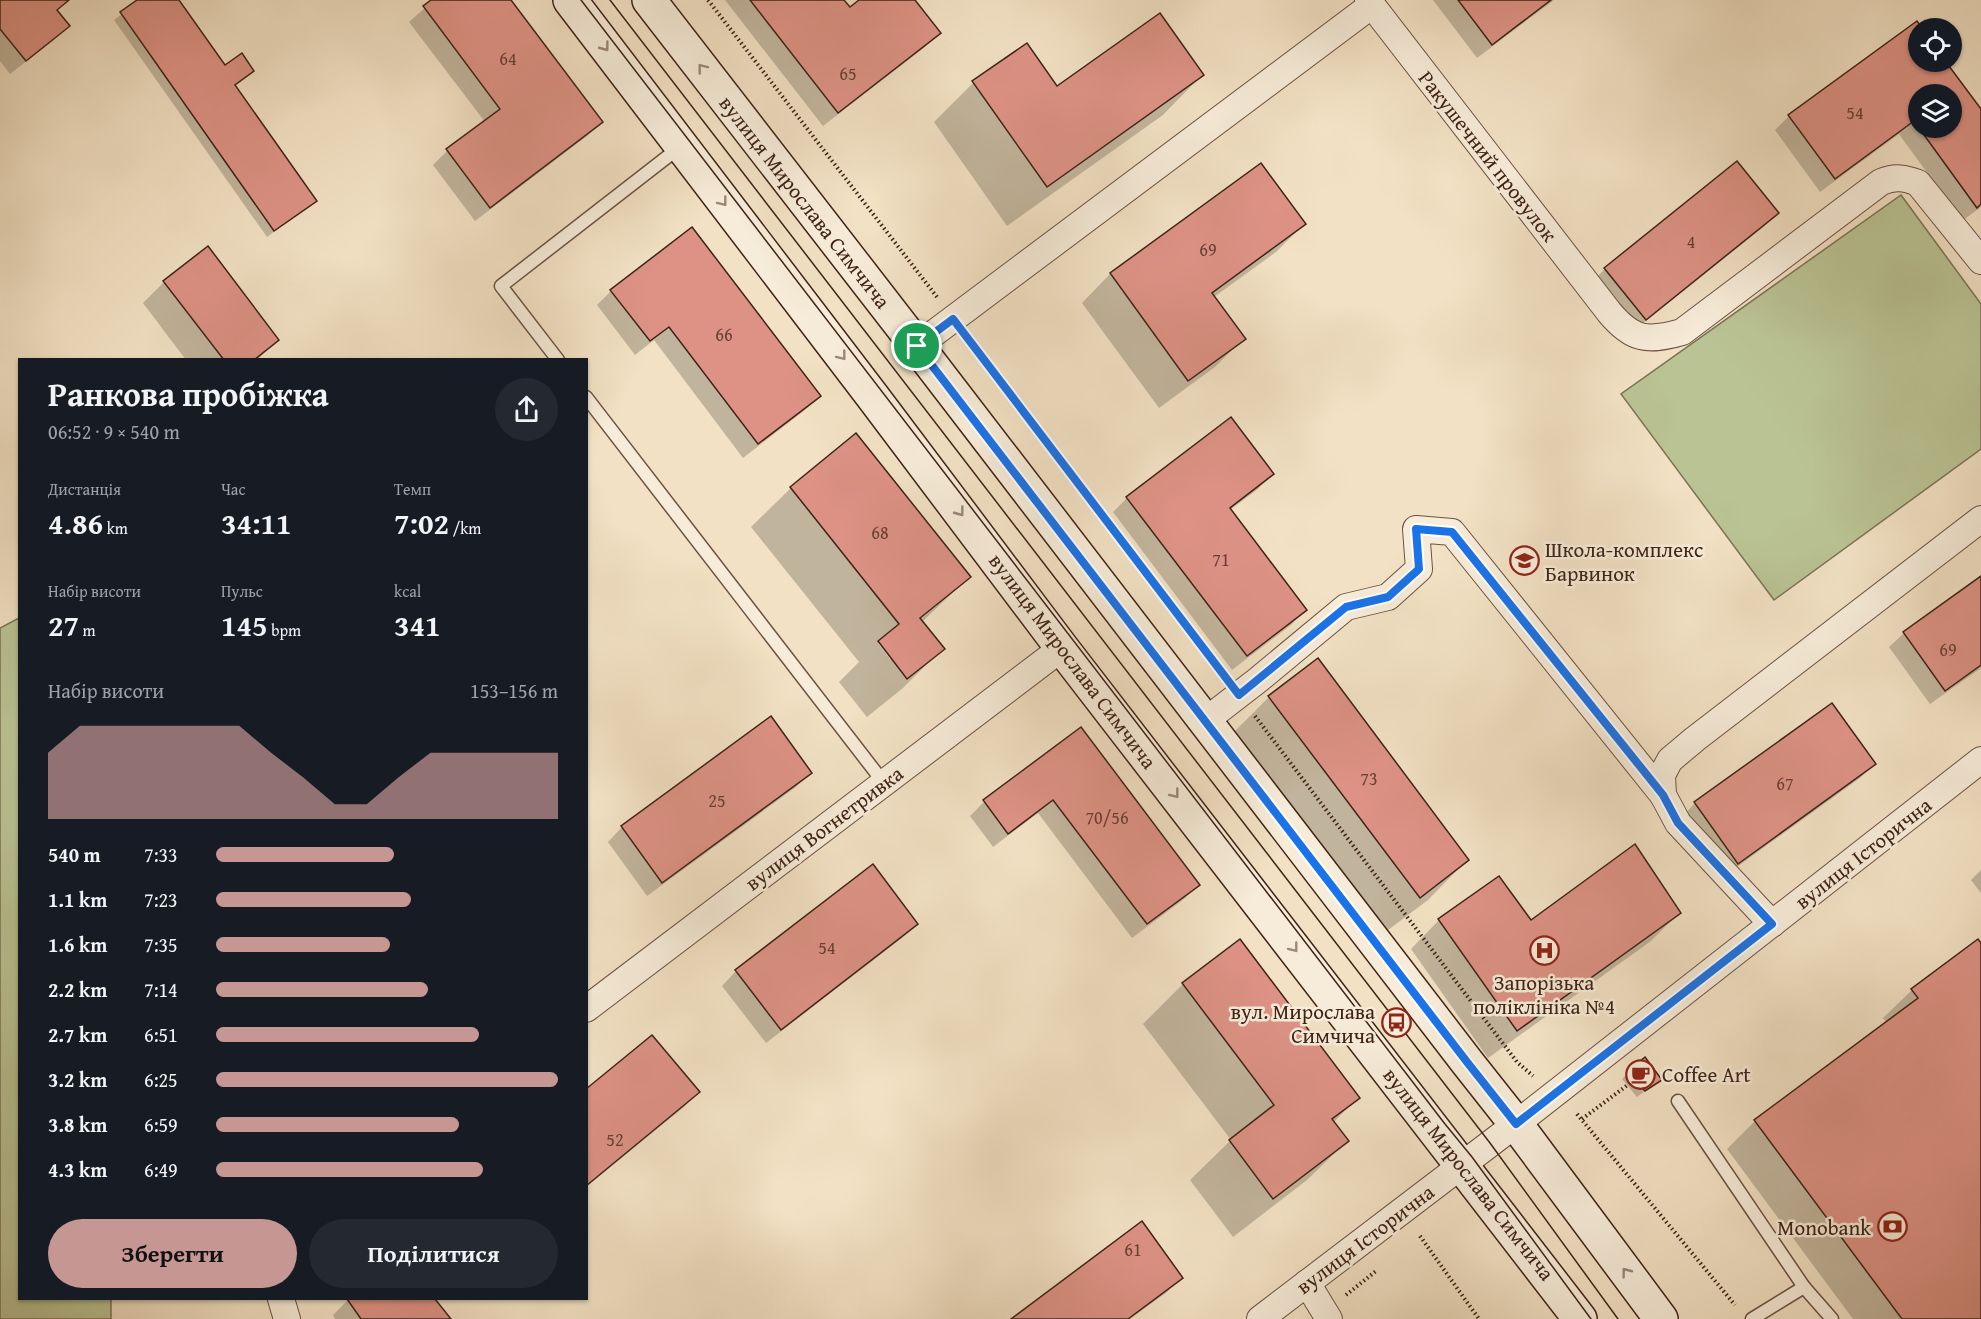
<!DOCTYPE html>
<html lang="uk">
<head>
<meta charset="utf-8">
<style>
  body { margin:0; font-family:"Gentium Book Plus",serif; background:#242831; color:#f1f3f6; height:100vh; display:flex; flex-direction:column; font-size:22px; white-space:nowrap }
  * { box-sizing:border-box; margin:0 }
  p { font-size:20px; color:#9ea1a6 }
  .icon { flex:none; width:33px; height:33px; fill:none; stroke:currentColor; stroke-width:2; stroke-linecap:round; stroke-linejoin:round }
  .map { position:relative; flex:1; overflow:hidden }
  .side { position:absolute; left:18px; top:358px; width:570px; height:942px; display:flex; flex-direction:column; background:#171b24; border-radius:0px; box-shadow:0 2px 4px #0004 }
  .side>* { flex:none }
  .fabs { position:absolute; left:1908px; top:18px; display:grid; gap:12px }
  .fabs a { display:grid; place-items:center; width:54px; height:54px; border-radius:50%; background:#171b24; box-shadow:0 2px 4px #0004; font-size:30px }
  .pin { position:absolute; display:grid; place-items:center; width:51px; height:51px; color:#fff; margin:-26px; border:3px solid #fff; border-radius:50%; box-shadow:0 2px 6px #0007 }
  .round { display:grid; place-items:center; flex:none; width:63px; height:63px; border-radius:32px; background:#242831 }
  .headline { display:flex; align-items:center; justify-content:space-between; height:102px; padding:0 30px }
  h1 { font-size:33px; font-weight:800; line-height:45px }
  .figures { display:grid; grid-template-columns:repeat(3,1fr); gap:9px; height:102px; padding:6px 30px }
  .figures div { display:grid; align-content:center }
  .figures b { font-size:30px; font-weight:800 }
  .figures small { font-size:16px; font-weight:400 }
  .figures p { font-size:16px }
  .chart { height:168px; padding:12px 30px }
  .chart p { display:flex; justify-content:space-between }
  .chart svg { width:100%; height:108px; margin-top:6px; fill:#c59692; opacity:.7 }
  .button { display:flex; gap:12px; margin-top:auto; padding:12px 30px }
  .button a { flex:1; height:69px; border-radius:36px; background:#c59692; color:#111; font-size:24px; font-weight:800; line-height:69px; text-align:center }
  .button a+a { background:#242831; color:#f1f3f6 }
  ul { padding:0 30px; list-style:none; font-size:20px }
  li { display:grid; grid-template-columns:96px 72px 1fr; align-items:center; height:45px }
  li i { height:15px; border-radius:8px; background:#c59692 }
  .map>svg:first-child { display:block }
</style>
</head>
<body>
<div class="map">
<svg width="1981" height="1319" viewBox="0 0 1981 1319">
  <rect width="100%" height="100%" fill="#f2e1c4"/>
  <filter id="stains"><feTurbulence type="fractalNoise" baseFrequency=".00333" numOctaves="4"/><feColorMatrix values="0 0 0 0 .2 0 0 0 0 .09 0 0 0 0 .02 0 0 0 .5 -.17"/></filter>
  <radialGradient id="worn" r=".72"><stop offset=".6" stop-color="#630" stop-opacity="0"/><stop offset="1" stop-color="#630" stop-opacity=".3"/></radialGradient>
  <g fill="#bac394" stroke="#7c7355" stroke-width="1.5">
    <polygon points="1901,195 1981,304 1981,449 1774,600 1621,394"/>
    <polygon points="19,618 20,1299 111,1299 111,1319 0,1319 0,628"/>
  </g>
  <g fill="#0003" fill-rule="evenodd">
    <polygon points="0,0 70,0 56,11 68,26 54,40 10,74 0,61"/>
    <polygon points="140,0 177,0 224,67 252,71 234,86 315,201 267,237 114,20"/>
    <polygon points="434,0 509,0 601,122 587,136 475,221 433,165 447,151 485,122 409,22"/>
    <polygon points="725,0 842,0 850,9 862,0 914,0 939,32 925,47 823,126"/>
    <polygon points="1433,0 1554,0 1477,58"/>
    <path d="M1917,23L1921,28H1918V62H1945L1981,112V207L1962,221L1899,134L1820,192L1775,130L1789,116ZM1918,94H1952V128H1918Z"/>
    <polygon points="1202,75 1163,115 1007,226 934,122 973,83 1057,88"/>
    <polygon points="1261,165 1304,224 1276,252 1214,297 1244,338 1215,367 1159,408 1082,303 1110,274"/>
    <polygon points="1777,213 1762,228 1631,333 1591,283 1605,269"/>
    <polygon points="164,282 277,340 257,360 186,360 143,303"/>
    <polygon points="611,291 819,396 805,410 743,458 654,340 635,355 597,305"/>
    <polygon points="1272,474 1258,489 1230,510 1305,610 1291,625 1232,670 1113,512 1127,498"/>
    <path d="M791,488L969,577L922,622L943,648L903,688L867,717L839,682L859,662L751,527ZM880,641L892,657L890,659L878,643Z"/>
    <polygon points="1981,578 1981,668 1930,704 1889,647 1904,633"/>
    <polygon points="1269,697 1467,860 1428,900 1380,936 1230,736"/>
    <polygon points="1080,729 1198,885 1184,899 1132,938 1038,813 993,847 970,816 984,802"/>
    <polygon points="1874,764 1860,778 1723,877 1681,818 1695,803"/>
    <polygon points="810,773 796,787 647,896 608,842 622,827"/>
    <polygon points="1981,870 1981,893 1971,880"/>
    <polygon points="1498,878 1531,922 1679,913 1651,941 1488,1058 1411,949 1439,920"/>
    <polygon points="916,923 902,938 766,1043 722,986 736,971"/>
    <polygon points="1240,941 1358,1097 1333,1123 1347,1141 1307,1180 1233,1237 1190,1180 1231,1140 1143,1024 1183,984"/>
    <polygon points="1981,945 1981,1319 1853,1319 1727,1149 1755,1121 1887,1023 1883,1018 1912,990"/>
    <polygon points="1629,1072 1660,1079 1637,1097 1622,1079"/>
    <polygon points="586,1091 698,1092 684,1107 586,1187"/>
    <polygon points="1181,1277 1167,1292 1130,1319 1013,1319"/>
    <polygon points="349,1299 434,1299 449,1319 335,1319 333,1315"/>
  </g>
  <g fill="#dd9285" stroke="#3e2316" stroke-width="1.5">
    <polygon points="0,0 69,0 57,10 70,26 26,61 0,29"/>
    <polygon points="137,0 179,0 225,65 242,53 254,71 235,85 317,201 274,231 120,12"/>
    <polygon points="431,0 511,0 603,122 490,208 446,149 500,109 423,6"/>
    <polygon points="750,0 844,0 850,7 859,0 915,0 941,33 838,113"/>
    <polygon points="1458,0 1551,0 1492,45"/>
    <polygon points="1160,13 1204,75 1047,187 972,81 1027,43 1057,86"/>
    <polygon points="1917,21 1922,28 1918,28 1918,62 1946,62 1981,109 1981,204 1977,208 1919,128 1952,128 1952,94 1918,94 1918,127 1914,121 1835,179 1788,115"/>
    <polygon points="1737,161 1779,213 1646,320 1604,268"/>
    <polygon points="1261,163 1306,224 1212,293 1246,339 1188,381 1110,273"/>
    <polygon points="692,227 821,396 758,444 669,327 650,341 610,290"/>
    <polygon points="208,246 279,340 254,360 224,360 163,281"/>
    <polygon points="1231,417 1274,474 1230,508 1307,610 1247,656 1126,497"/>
    <polygon points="856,433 971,577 920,618 945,649 907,679 878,641 899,624 790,487"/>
    <polygon points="1981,576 1981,665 1945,691 1903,632"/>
    <polygon points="1318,658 1469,860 1420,898 1268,696"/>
    <polygon points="1832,703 1876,764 1738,864 1694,802"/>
    <polygon points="771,716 812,773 662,883 621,826"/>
    <polygon points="1081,727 1200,885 1147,924 1053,800 1008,834 983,800"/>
    <polygon points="1635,844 1681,913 1517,1031 1438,919 1499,876 1531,920"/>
    <polygon points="873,864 918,924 781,1030 735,970"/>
    <polygon points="1240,939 1360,1098 1332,1119 1349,1141 1273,1199 1229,1140 1274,1105 1182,983"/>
    <polygon points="1978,939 1981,943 1981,1319 1902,1319 1754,1120 1918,998 1911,989"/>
    <polygon points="652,1035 700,1092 586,1186 586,1089"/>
    <polygon points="1645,1057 1662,1080 1645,1091 1628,1071"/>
    <polygon points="1142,1221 1183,1278 1128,1319 1011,1319"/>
    <polygon points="347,1299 435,1299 451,1319 361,1319"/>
  </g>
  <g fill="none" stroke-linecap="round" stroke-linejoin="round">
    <defs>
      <g id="lane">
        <polyline points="558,360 501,286 680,147"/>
        <polyline points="586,397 884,783"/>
        <polyline points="1678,1101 1804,1287 1832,1319"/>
        <polyline points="1752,1319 1804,1287"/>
      </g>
      <g id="street">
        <path d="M1368,0L1609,312C1632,340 1647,342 1682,332L1881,182C1895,176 1905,178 1918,183L1981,261"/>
        <polyline points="917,346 1372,5"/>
        <polyline points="1205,721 1258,680 1346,607 1388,597 1419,569 1416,529 1452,532 1663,795"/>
        <polyline points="1772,924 1678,823 1663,795 1662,775 1670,760 1695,739 1981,519"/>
        <polyline points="586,1009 1062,648"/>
        <polyline points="1307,1283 1329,1319"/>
        <polyline points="281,1299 287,1319"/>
        <polyline points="1260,1319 1516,1124 1981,760"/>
      </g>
      <g id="secondary">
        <polyline points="570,0 873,397 1062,648 1580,1319"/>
        <polyline points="649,0 917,346 1467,1062 1516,1124 1661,1319"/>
      </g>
    </defs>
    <use href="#lane" stroke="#6b5242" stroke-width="15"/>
    <use href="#street" stroke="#6b5242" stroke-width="28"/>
    <use href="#secondary" stroke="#3e2316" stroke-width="36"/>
    <g stroke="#3e2316" stroke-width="4" stroke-dasharray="1.5 3" stroke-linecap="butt">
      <polyline points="708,0 937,297"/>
      <polyline points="971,341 1222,672"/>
      <polyline points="1255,716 1517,1062 1533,1076"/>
      <polyline points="1577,1114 1735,1305"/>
      <polyline points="1582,1119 1633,1081"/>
      <polyline points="1420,1236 1479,1319"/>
      <polyline points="1346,1295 1376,1271"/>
    </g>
    <use href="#lane" stroke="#f7ecd9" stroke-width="12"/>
    <use href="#street" stroke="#f7ecd9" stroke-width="26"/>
    <use href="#secondary" stroke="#f7ecd9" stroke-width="33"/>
    <g stroke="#3e2316" stroke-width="1.5">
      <polyline points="581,0 1445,1124 1472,1157 1591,1319"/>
      <polyline points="610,0 1490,1143 1618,1319"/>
    </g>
  </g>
  <defs><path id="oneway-chevron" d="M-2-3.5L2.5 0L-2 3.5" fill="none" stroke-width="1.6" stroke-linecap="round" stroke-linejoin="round" transform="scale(1.5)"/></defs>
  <g stroke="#9a8878">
    <use href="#oneway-chevron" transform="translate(605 47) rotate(53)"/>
    <use href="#oneway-chevron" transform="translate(702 68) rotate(-128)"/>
    <use href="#oneway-chevron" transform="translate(723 202) rotate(52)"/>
    <use href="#oneway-chevron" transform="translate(842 356) rotate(52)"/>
    <use href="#oneway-chevron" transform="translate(960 512) rotate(53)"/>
    <use href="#oneway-chevron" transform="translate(1175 794) rotate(52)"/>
    <use href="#oneway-chevron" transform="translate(1294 948) rotate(52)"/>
    <use href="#oneway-chevron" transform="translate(1626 1272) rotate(-127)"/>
  </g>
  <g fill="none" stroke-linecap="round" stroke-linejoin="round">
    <defs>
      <polygon id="route" points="953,319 1239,695 1346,607 1388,597 1419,569 1416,529 1452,532 1663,795 1678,823 1772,924 1516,1124 1467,1062 917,346"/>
    </defs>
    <use href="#route" stroke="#fff" stroke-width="12"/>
    <use href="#route" stroke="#1a73e8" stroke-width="8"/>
  </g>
  <defs>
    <symbol id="school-ring" viewBox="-11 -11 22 22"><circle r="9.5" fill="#f7ecd9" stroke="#8f2418" stroke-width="1.5"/><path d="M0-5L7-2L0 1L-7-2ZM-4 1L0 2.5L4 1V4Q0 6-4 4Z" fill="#8f2418"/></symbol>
    <symbol id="hospital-ring" viewBox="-11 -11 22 22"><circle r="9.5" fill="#f7ecd9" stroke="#8f2418" stroke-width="1.5"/><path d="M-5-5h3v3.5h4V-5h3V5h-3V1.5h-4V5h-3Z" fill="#8f2418"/></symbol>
    <symbol id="bus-ring" viewBox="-11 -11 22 22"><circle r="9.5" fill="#f7ecd9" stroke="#8f2418" stroke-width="1.5"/><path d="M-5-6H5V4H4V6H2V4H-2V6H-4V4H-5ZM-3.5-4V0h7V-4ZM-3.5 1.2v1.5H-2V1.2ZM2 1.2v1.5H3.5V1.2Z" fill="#8f2418"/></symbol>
    <symbol id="cafe-ring" viewBox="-11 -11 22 22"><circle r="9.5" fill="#f7ecd9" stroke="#8f2418" stroke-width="1.5"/><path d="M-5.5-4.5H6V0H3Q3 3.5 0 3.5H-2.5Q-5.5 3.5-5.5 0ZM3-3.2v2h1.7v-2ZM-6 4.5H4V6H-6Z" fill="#8f2418"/></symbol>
    <symbol id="bank-ring" viewBox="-11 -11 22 22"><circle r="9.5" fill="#f7ecd9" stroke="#8f2418" stroke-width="1.5"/><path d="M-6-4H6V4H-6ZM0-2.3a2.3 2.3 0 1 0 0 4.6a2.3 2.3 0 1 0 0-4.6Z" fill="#8f2418"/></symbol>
  </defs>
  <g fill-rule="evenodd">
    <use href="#school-ring" x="1508" y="544" width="33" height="33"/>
    <use href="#hospital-ring" x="1528" y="934" width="33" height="33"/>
    <use href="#bus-ring" x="1380" y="1006" width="33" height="33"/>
    <use href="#cafe-ring" x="1624" y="1058" width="33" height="33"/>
    <use href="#bank-ring" x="1876" y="1210" width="33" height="33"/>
  </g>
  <g text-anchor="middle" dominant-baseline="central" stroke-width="5" stroke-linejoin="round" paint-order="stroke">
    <g font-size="18" fill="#663f32">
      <text x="508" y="58">64</text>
      <text x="848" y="73">65</text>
      <text x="1855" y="112">54</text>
      <text x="1691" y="241">4</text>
      <text x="1208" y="249">69</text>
      <text x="724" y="334">66</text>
      <text x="880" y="532">68</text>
      <text x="1221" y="559">71</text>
      <text x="1948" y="649">69</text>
      <text x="1369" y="778">73</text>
      <text x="1785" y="783">67</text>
      <text x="717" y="800">25</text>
      <text x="1107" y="817">70/56</text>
      <text x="827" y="947">54</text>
      <text x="615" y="1139">52</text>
      <text x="1133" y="1249">61</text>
    </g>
    <g font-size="21" fill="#3e2316" stroke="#f7ecd9">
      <text transform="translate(1488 156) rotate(52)">Ракушечний провулок</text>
      <text transform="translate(805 202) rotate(52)">вулиця Мирослава Симчича</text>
      <text transform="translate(1073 661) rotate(53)">вулиця Мирослава Симчича</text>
      <text transform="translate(824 828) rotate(-37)">вулиця Вогнетривка</text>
      <text transform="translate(1863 853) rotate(-38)">вулиця Історична</text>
      <text transform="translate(1469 1174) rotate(52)">вулиця Мирослава Симчича</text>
      <text transform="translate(1365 1239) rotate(-37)">вулиця Історична</text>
    </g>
    <g font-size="21" fill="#3e2316" stroke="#f7ecd9" text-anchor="start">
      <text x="1545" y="549">Школа-комплекс<tspan x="1545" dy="24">Барвинок</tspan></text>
      <text x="1544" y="982" text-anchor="middle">Запорізька<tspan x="1544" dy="24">поліклініка №4</tspan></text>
      <text x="1375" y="1011" text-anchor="end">вул. Мирослава<tspan x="1375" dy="24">Симчича</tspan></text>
      <text x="1662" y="1074">Coffee Art</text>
      <text x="1871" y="1227" text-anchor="end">Monobank</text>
    </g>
  </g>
  <rect width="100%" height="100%" filter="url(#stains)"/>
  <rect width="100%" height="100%" fill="url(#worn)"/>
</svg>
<div class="fabs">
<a><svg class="icon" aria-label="locate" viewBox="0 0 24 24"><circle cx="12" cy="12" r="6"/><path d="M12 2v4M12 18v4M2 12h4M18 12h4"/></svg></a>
<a><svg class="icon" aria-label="layers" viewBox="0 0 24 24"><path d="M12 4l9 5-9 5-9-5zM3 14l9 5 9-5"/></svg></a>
</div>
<div class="pin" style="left:917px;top:346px;background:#1e9e55"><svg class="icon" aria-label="arrive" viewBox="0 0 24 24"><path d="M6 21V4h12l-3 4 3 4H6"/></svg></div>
<section class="side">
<div class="headline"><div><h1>Ранкова пробіжка</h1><p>06:52 · 9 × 540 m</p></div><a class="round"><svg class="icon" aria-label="share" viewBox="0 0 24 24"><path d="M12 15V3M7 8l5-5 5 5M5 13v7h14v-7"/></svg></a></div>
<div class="figures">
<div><p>Дистанція</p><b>4.86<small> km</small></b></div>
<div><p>Час</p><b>34:11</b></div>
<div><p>Темп</p><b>7:02<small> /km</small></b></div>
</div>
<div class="figures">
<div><p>Набір висоти</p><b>27<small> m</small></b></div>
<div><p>Пульс</p><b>145<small> bpm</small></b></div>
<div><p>kcal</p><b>341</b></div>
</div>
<div class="chart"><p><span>Набір висоти</span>153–156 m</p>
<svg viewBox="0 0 160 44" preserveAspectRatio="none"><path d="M0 44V17L10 6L20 6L30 6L40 6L50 6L60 6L70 17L80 27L90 38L100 38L110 27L120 17L130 17L140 17L150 17L160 17V44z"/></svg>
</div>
<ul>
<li><b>540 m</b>7:33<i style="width:52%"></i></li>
<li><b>1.1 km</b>7:23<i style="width:57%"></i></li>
<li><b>1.6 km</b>7:35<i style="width:51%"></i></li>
<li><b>2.2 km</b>7:14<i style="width:62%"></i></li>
<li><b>2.7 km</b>6:51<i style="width:77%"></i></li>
<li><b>3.2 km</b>6:25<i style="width:100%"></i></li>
<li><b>3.8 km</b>6:59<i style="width:71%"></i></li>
<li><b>4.3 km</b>6:49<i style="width:78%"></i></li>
</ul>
<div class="button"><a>Зберегти</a><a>Поділитися</a></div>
</section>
</div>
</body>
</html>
